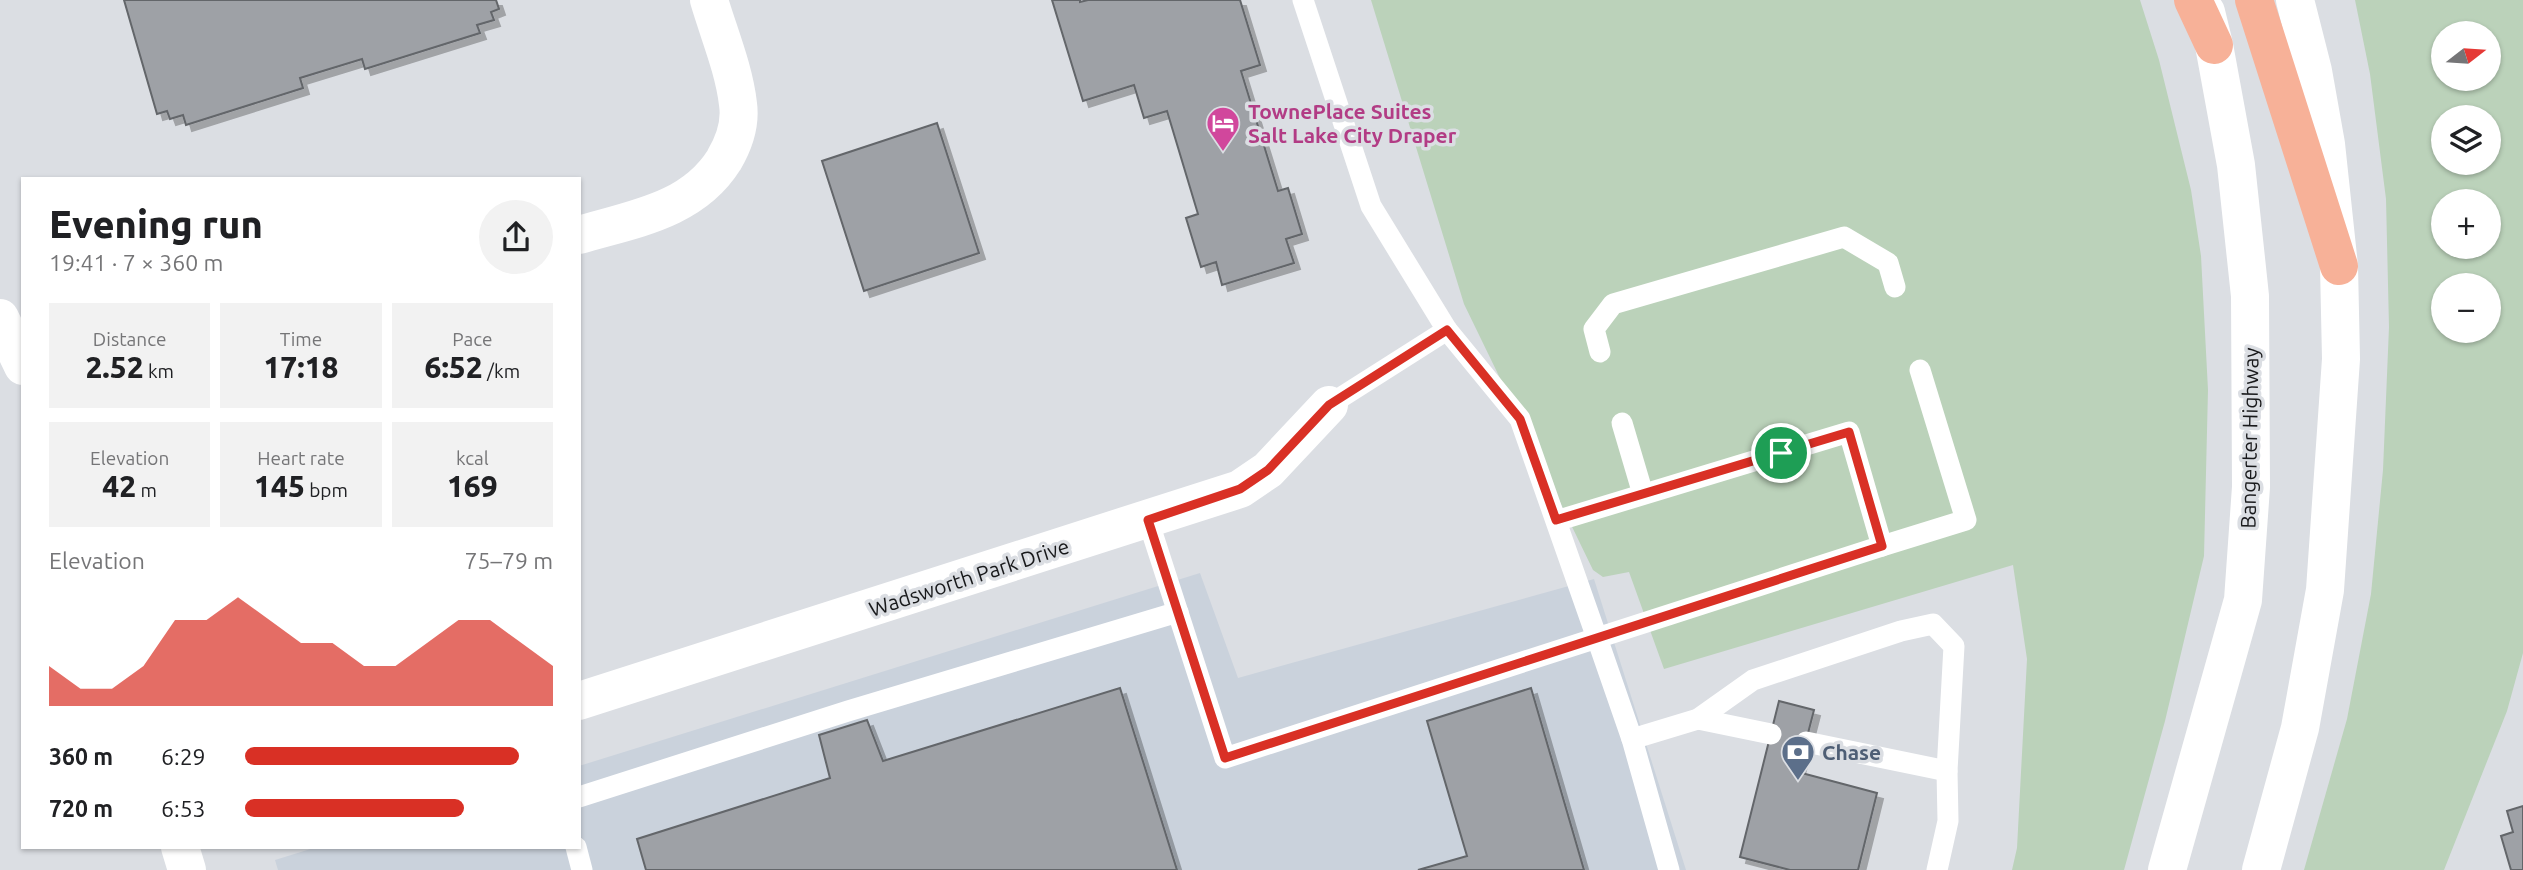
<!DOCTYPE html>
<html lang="en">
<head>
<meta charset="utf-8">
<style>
  body { margin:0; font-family:Ubuntu,sans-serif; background:#f2f2f2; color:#202124; height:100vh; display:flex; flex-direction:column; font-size:26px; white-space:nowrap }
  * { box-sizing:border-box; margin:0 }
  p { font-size:23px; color:#757577 }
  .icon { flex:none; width:38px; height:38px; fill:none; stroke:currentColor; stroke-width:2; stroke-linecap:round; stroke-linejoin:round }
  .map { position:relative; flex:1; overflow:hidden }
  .sheet { position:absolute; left:21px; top:177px; width:560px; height:672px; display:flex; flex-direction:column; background:#fff; border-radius:0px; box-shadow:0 2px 5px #0004 }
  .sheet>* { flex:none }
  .needle { width:46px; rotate:73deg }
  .fabs { position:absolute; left:2431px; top:21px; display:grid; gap:14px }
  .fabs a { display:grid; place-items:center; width:70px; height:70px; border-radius:50%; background:#fff; box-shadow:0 2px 5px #0004; font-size:35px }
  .pin { position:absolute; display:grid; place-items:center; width:60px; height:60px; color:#fff; margin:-30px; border:4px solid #fff; border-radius:50%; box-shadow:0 2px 7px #0007 }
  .round { display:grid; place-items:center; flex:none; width:74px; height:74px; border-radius:37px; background:#f2f2f2 }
  .summary { display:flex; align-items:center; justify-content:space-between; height:119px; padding:0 28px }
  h1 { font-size:38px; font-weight:800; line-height:52px }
  .stats { display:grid; grid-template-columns:repeat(3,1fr); gap:10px; height:119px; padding:7px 28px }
  .stats div { display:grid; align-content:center; border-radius:0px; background:#f2f2f2; text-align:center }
  .stats b { font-size:30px; font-weight:800 }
  .stats small { font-size:19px; font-weight:400 }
  .stats p { font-size:19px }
  .chart { height:196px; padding:14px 28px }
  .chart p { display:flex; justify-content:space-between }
  .chart svg { width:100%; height:126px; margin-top:7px; fill:#d93025; opacity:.7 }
  ul { padding:0 28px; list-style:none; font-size:23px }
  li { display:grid; grid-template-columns:112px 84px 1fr; align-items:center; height:52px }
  li i { height:18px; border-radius:9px; background:#d93025 }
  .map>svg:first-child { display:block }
</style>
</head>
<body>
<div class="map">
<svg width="2523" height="870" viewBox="0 0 2523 870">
  <defs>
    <filter id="shadow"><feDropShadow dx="6" dy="6" stdDeviation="0" flood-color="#0004"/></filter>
  </defs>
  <rect width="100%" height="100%" fill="#dbdee3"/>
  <polygon fill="#cad2dc" points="1200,573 1238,678 1594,579 1686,870 278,870 275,860 317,847 579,847 579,766"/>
  <g fill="#bbd2ba" fill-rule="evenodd">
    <polygon points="1371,0 2140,0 2159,60 2191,190 2201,256 2208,390 2204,556 2165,721 2124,870 2012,870 2017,848 2027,659 2013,565 1664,669 1629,572 1603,577 1593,570 1464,304"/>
    <path d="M2355,0H2523V653L2507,711L2444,870H2304L2347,719L2371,594L2383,470L2389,327L2386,199L2370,74ZM2443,33H2488V79H2443ZM2443,117H2488V163H2443ZM2443,201H2488V247H2443ZM2443,285H2488V331H2443Z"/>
  </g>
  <g fill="#9ea1a6" stroke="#63666a" stroke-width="2" filter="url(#shadow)">
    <polygon points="124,0 496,0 499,9 491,12 494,20 477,25 480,33 365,69 362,59 300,78 303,88 186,125 183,115 170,119 167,111 157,114"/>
    <polygon points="1052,0 1080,0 1080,2 1088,0 1240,0 1260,65 1241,71 1278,191 1288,188 1302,234 1286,239 1294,263 1222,285 1216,262 1201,267 1186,218 1198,214 1167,111 1144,118 1134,85 1083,101"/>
    <polygon points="937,123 979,253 864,291 822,161"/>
    <polygon points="1120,688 1177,870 646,870 637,839 830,778 819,735 867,720 883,761"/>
    <polygon points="1531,688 1584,870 1418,870 1467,856 1427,721"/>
    <polygon points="1779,701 1814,710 1798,772 1877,793 1858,870 1790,870 1740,857"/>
    <polygon points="2523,806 2523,870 2511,870 2501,836 2513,832 2507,811"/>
  </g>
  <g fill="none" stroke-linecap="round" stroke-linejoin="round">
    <g stroke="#fff" stroke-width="21">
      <polyline points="1303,0 1371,206 1447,330 1329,405"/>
      <polyline points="1447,330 1520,419 1597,638 1882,546 1849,432 1556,521"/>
      <polyline points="1600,352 1594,329 1613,304 1844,237 1888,263 1895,287"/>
      <polyline points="1622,423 1643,494"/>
      <polyline points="1148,520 1225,758 1597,638 1632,739 1669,870"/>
      <polyline points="1882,546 1966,520 1920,370"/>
      <polyline points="1698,719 1771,734"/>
      <polyline points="1632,739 1698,719 1753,680 1901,631 1933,624 1954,646 1947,771 1948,821 1937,870"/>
      <polyline points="1806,742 1947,771"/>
      <polyline points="579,797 848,711 1178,612"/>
      <polyline points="576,847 582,870"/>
    </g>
    <g stroke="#fff" stroke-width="38">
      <path d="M579,235C633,219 692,211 724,160C734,143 741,125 738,104C734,69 719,34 709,0"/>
      <polyline points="579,701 1240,489 1268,470 1329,405"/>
    </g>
    <g stroke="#fff" stroke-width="38">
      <polyline points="0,318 23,366"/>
      <polyline points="180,847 187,870"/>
    </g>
    <g stroke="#fff" stroke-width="38">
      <polyline points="2167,870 2243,600 2251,487 2250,296 2236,165 2214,45 2206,12"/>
      <polyline points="2261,870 2300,728 2325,590 2341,359 2339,266 2326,144 2313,71 2295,0"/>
    </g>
    <g stroke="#f7b198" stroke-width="38">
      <polyline points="2193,0 2214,45"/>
      <polyline points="2254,0 2339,266"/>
    </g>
  </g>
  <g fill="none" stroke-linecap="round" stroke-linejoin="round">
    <defs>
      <polygon id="route" points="1447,330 1520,419 1556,520 1849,432 1882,546 1225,758 1148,520 1240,489 1268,470 1329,405"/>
    </defs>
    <use href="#route" stroke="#fff" stroke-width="14"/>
    <use href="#route" stroke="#d93025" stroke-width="9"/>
  </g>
  <defs>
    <symbol id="hotel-pin" viewBox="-11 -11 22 30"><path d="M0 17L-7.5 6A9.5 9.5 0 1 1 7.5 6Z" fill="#d1479c" stroke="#dbdee3"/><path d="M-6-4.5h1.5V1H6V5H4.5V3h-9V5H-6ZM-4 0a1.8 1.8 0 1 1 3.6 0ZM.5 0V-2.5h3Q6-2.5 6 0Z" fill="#fff"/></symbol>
    <symbol id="bank-pin" viewBox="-11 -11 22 30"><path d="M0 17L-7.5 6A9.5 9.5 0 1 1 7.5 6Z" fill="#5c6f8a" stroke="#dbdee3"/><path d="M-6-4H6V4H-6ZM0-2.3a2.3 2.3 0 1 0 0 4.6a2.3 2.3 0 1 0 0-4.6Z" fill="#fff"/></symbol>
  </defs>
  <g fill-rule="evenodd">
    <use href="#hotel-pin" x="1204" y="104" width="38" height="52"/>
    <use href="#bank-pin" x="1779" y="733" width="38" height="52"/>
  </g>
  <g text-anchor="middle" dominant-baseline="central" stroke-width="7" stroke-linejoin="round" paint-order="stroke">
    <g font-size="21" font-weight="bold" fill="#b23c85" stroke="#dbdee3" text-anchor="start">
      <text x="1248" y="111">TownePlace Suites<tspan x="1248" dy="24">Salt Lake City Draper</tspan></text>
    </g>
    <g font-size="21" fill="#18191b" stroke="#dbdee3">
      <text transform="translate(2249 438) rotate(-89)">Bangerter Highway</text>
      <text transform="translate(969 577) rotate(-18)">Wadsworth Park Drive</text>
    </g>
    <g font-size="21" font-weight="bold" fill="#4e5e75" stroke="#dbdee3" text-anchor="start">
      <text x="1822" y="752">Chase</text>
    </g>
  </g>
</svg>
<div class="fabs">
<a><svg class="needle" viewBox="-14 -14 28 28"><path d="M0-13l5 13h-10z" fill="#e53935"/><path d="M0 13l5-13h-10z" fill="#757577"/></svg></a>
<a><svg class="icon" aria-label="layers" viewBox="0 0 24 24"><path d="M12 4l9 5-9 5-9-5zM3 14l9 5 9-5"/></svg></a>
<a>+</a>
<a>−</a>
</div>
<div class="pin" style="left:1781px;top:453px;background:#1e9e55"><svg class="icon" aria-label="arrive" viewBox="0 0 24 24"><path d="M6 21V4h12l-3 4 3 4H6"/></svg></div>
<section class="sheet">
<div class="summary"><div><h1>Evening run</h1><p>19:41 · 7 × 360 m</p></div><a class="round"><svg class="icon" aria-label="share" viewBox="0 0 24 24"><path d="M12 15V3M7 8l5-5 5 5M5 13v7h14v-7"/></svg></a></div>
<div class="stats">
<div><p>Distance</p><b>2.52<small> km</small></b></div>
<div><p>Time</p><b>17:18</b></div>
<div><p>Pace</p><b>6:52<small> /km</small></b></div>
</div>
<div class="stats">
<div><p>Elevation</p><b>42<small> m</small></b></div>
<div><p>Heart rate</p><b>145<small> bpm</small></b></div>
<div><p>kcal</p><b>169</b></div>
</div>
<div class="chart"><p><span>Elevation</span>75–79 m</p>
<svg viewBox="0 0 160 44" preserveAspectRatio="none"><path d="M0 44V30L10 38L20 38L30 30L40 14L50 14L60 6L70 14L80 22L90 22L100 30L110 30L120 22L130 14L140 14L150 22L160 30V44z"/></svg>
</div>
<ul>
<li><b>360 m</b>6:29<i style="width:89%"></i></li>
<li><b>720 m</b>6:53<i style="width:71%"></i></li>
</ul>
</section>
</div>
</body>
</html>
